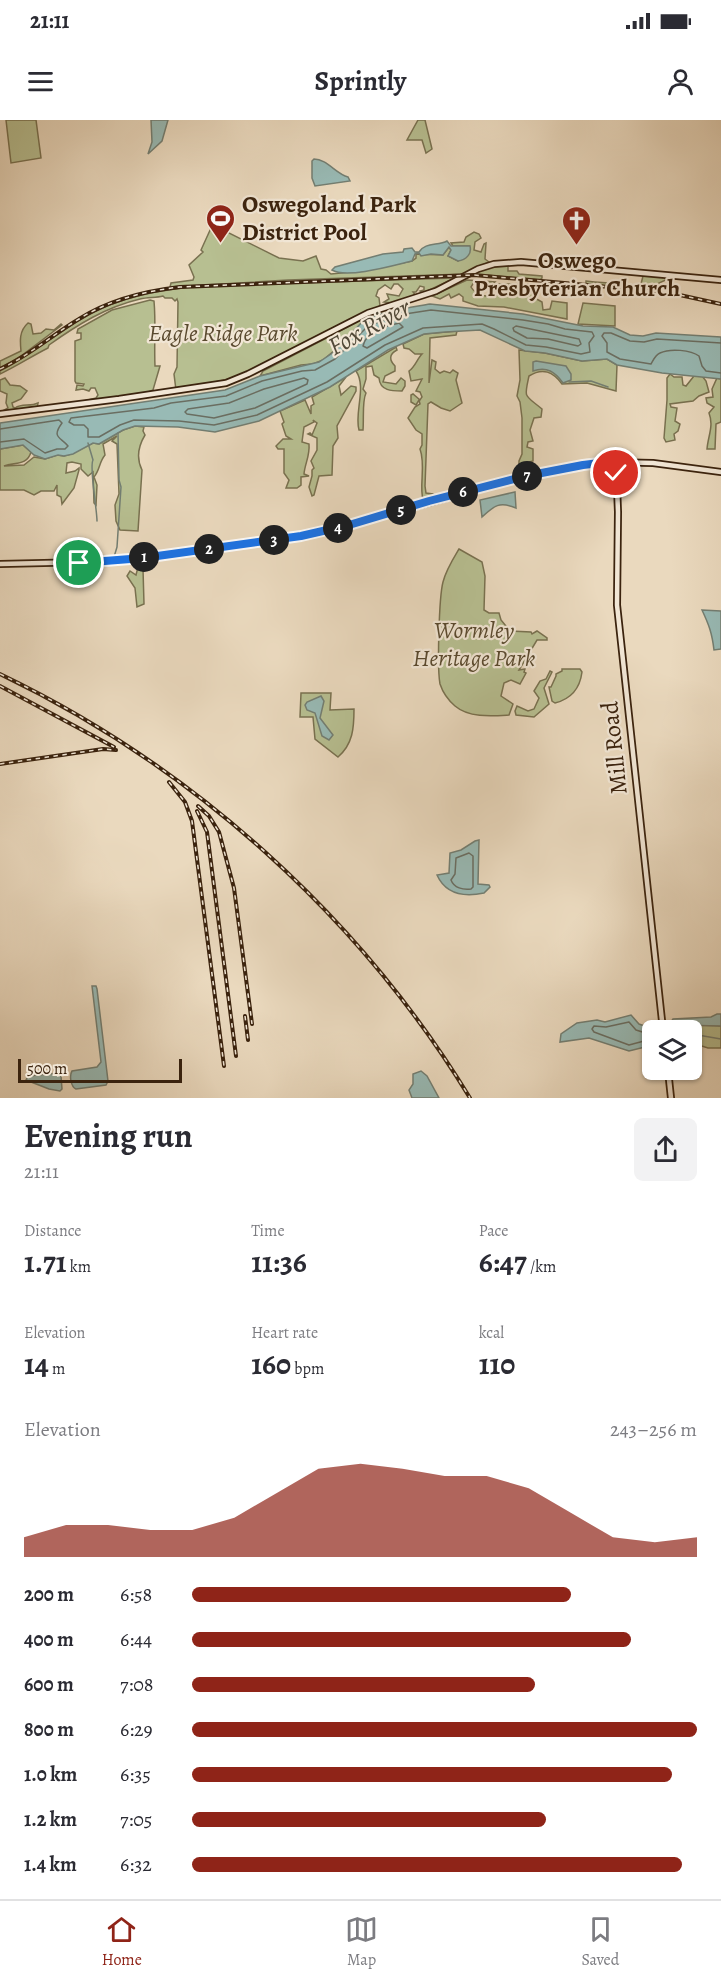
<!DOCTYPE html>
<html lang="en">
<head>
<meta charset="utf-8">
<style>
  body { margin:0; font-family:Alegreya,serif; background:#f2f2f3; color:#2b2b33; height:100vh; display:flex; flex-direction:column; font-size:22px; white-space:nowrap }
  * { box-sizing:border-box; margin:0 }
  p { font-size:20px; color:#7c7c81 }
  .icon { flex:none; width:33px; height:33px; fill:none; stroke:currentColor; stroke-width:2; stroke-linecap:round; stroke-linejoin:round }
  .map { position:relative; height:978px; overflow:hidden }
  .sheet { display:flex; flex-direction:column; background:#fff; flex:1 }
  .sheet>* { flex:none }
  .fabs { position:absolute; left:642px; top:900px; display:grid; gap:12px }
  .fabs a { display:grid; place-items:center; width:60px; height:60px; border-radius:9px; background:#fff; box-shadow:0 2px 4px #0004; font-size:30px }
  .scale { position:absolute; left:18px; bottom:15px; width:164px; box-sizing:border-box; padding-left:6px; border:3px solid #3b230e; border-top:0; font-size:16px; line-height:21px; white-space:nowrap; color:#3b230e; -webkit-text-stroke:4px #f1e6d5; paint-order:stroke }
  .pin { position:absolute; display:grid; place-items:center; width:51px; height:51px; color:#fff; margin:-26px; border:3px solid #fff; border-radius:50%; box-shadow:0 2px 6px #0007 }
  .km { position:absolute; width:30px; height:30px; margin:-15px; border-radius:50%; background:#222; color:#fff; font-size:16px; line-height:30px; text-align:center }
  .round { display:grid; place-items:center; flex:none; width:63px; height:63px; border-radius:9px; background:#f2f2f3 }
  .head { display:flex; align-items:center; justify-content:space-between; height:102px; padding:0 24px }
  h1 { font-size:33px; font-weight:700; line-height:45px }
  .stats { display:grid; grid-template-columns:repeat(3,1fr); gap:9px; height:102px; padding:6px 24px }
  .stats div { display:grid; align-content:center }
  .stats b { font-size:30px; font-weight:700 }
  .stats small { font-size:16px; font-weight:400 }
  .stats p { font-size:16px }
  .chart { height:168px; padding:12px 24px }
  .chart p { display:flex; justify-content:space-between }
  .chart svg { width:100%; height:108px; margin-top:6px; fill:#8f2418; opacity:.7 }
  ul { padding:0 24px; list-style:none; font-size:20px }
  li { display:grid; grid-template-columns:96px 72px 1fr; align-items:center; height:45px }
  li i { height:15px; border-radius:8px; background:#8f2418 }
  .status { display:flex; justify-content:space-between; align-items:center; height:42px; padding:0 30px; background:#fff; direction:ltr }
  .status svg { height:16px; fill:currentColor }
  header { display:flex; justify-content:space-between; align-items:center; height:78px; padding:0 24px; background:#fff; font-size:27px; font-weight:700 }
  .tabs { display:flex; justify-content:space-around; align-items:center; height:84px; border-top:2px solid #e1e1e2; background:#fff; font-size:16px; color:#7c7c81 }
  .tabs a { display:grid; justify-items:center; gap:3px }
  .tabs .current { color:#8f2418 }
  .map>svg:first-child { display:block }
</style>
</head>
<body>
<div class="status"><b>21:11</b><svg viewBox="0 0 49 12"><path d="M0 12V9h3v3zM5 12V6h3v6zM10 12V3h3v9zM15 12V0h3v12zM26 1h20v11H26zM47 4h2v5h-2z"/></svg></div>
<header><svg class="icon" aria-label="menu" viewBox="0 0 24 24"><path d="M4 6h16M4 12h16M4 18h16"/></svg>Sprintly<svg class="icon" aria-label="person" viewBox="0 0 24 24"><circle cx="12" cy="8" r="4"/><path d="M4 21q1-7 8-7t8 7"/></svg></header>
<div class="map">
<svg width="721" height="978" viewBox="0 0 721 978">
  <rect width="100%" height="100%" fill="#ead9be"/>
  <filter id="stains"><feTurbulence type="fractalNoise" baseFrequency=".00333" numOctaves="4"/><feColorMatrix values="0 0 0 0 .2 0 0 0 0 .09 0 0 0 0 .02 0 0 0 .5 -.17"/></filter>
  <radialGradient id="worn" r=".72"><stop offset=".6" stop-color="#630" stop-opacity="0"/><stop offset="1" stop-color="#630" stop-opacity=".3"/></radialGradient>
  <g fill="#b7bf91" stroke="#797150" stroke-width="1.5">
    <polygon points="6,0 36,0 41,38 11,43"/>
    <polygon points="418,0 425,0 432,29 426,33 422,20 407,20"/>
    <path d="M215,106L279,138L303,141L316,136L321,149L326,150L331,154L362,151L412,141L416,138V134C425,135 434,134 443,135L449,127L451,130L448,136L458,141L469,126H453L451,123L464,122L466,117L474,112L479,114L481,118L475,122L474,130L481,132L484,124L486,123L485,139L489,142L464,154L288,160L170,167L171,163L193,160L194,157L189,145L203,132L201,130L211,108Z"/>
    <polygon points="508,145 508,151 517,151 519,154 542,156 542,158 540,160 474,154 491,146"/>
    <path d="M645,155L672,157L659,163L662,169L661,171L586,164V161C595,162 618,164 624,162C630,165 635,169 641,164L643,156Z"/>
    <path d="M455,158L423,173L420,171L424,170V167L420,166L416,172H413L416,176L392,183L384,182L389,179L387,174L399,176L403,169L398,164H394L391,169L385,165L378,170L376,176L379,178L380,186L348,200L239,257L176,270L174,254L177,247L178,182L177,179L175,181L172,178H165L163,176C156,178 148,177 140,179C106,187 77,205 49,225L48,228C32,236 17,246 0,254V251C29,236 54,215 81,199C119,176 163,169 205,166Z"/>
    <path d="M467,160L495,162L492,165L474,162L471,167C476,176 492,179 500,174L496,170L497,164H534L533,177L542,182L543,190L550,189L552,181L567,183V199L504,187L478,186L463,181V177L459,174L451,178L449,174L440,179L432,176Z"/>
    <path d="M150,180L154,181C156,202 154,224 155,246H160L153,270L142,275L80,282L96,278L98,275L95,268H91L89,271L83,269L76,270L77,265L83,266L84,264L76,263L75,261V221L81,219V213H77L78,209L112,190Z"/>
    <polygon points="583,183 615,186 615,206 578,204"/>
    <polygon points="361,200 362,203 354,214 323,240 313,244 301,245 260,256 263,251"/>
    <path d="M28,203L31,204L33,214L41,213L46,209L54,210L61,204L62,205L17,239L0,248V241L21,231C20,221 19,211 28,203Z"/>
    <path d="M457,211L456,215L430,218L429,263L432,240L436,242L435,249L440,253L444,251L450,253L453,250L458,253L456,260L462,283L450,291L441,288L431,282L428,284L425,366L426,373L433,374L434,376L423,379C419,366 426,345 420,329L422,325V314L416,310L408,298L415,287L420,284L419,280L416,285L411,282V275L413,274L420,280L422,277L420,272L416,271L422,259L411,261L409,251C415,247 417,239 422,234H415L409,229L404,228L403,224L424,214Z"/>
    <path d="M396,227L397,230C389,234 389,240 395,246V251L385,256L383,262L396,264L401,258L405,261V266L402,271C392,271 380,271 379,258L374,255L372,246L366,247V259L363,269L366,273C362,281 364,298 363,310H359C354,293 367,267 356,251Z"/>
    <path d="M519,230L545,233L582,241L607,239L617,245L616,271L587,263L562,264C553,252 543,247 529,256C524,279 524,274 542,289L541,297L534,298L530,310L533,321L528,322L527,327L533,329V341L525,343L524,350L519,354V341L522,334V298L520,282L517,276L520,260Z"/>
    <polygon points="670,254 674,257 682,257 683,265 686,266 694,256 702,256 706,261 709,272 699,276 693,281 670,284 671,287 677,288 675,301 680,304 678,311 674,314 675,320 666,322 664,318 667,280 667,258"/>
    <path d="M346,257L339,266L341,275L351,266L356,267V271L337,306L338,318L333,326L332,355L319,356L314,375L312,376L309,367L312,356V350L314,348L311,341L317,330V318L308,314L310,313L312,315L317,303L313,300L314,302L304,307L302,322L309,324C310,336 305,343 304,354L309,356L301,357V365L297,368H286L289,360L284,353V329H278L276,326L283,319H291L286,316L282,304L284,302L280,291L305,280L311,294V286L314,284L312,277Z"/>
    <path d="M5,258L10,265L20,266L27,271L21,279L12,283L13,287L15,288C22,283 30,287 38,283L37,289L1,292L8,288L6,283L7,274L0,271V260Z"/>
    <path d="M717,258L721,259V302L716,304L715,329H707C708,316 714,306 709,293L714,287L707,283L706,278L713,277L712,269Z"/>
    <path d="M135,306L144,307L143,311L145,315C139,325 136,338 142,350L138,411L120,410L116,401L115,385L119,374L117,324L112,321L117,316L103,324L105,335C99,342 100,350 94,357L97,365L96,385L94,383L93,352L88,356L81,349V344L72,342L67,343L66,353L75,351L79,348V350L74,368L62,384L61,377L57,375V365L54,371H41L34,375L24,370H0V329L23,325L31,332C27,346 15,342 4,346L24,345L34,337L45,339L57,335L64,336L71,334L93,323L99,324L123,310Z"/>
    <path d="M459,429L482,442L485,456L484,490L489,493H499L501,500L510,511L531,512L532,514L537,511L547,518V520H537L519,550L525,549L524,552L526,553L520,564L511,560L504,563L501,576L513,584L509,595C492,596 469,598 455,586C448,580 443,573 440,564C437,549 439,477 443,462C446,450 453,439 459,429Z"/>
    <polygon points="141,442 143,449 144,484 137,487 135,468 127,456 130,451 136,455 139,443"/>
    <path d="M562,549H580L582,552C580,568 571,579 555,583L552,581L549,567H551L556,556V554L562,551Z"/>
    <polygon points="550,551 552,552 544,568 549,584 534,597 516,595 515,591 517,586 528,591 534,589 539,578 534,571 540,561 546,559"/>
    <path d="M301,573H331L330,590L354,589C354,608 353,624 338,637L315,619L313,597H300Z"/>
    <path d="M672,904C688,907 705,904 721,906V928H708L692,923V910H666L669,905Z"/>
  </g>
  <g fill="#98bab5" stroke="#737e72" stroke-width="1.5">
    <polygon points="151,0 168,0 162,21 148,34 152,22"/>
    <path d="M314,39C327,39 336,54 348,57L350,61L315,66L312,58V41Z"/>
    <path d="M447,121L451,126H470C472,134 466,140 458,141L448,136L451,130L449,127L443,135L431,134L421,136L419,133L415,134L412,141C395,145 347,159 332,150L335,147L383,134L403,132L404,129L412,128L415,132H419C425,122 438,126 447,121Z"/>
    <path d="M430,184L523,194L583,206L613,207L630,215L643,216L656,213L721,217V259L662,253L617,245L607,239L582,241L545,233L525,231L480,210L445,212L424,214L388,230L330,267L259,301L215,312L178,307L135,306L123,310L99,324L93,323L73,334L64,336L58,335L45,339L34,335L23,325L0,329V303L225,270L260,256L319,242L334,232L364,200C385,191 408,188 430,184Z"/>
    <path d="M536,241L566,246L571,254V260L563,263C555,252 547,246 533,251V242Z"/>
    <path d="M515,372L516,388C499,381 494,386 482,397L480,380Z"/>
    <path d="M702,490L721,491V529L714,530C712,513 709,505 702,490Z"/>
    <polygon points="321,576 324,581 320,598 333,615 329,620 322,616 315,593 307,590 305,585 307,582"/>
    <path d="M479,720L478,764L489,765L490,767L484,773C465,777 446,775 437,755L449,753L450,733L461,730L475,721Z"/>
    <path d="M92,866H96L97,869L108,961L106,965L76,969C71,967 69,956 72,951L97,947L101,942Z"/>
    <polygon points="717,894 721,894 721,906 674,905 671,902 673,899 711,897"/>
    <polygon points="631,895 639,904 656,910 652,910 652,928 645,927 629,931 589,918 560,922 561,914 577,903 597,900 605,902"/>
    <polygon points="421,951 427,956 439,978 412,978 409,970 413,964 413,954"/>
    <polygon points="58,953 61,956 62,969 60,971 49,969 26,960 28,956"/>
  </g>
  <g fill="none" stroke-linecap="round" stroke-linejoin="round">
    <g stroke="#6a6e62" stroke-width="1.5">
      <polygon points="431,190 523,200 548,204 565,209 592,212 594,216 589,223 590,232 581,234 546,227 526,225 494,209 482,204 423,208 385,225 327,262 257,295 214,305 179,301 134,300 120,305 99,317 88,317 88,309 84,305 74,305 69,302 71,298 154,288 171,283 226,276 262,261 302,251 315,250 335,239 369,205 405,194"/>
      <path d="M399,203L403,207L367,228L363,226C367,210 384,207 399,203Z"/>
      <polygon points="516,206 579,219 581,224 578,226 548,219 527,218 514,211 513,208"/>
      <path d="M721,223L657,219L644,222L630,221L611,213H604L602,216L607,223V232L620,239L651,244C653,241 655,235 660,233C670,228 691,230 699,236L702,246L706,251L721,253"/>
      <polygon points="304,258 308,260 307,264 255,288 234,293 214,298 187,294 185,292 188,289 229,283 264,269"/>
      <path d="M0,309L59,300L62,303C51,318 61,317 68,326L65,329H57L45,333L24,319L0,322"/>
      <path d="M469,733L473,736V767L471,769C463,770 454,768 451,760L455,754L456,738Z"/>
      <polyline points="652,915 636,910 629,902 606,907 594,906 592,909 594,912 629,925 644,921 652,922"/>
    </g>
    <g stroke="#737e72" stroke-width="1.5">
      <polyline points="569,262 591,261 608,267"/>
      <path d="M88,323L93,340C89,347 97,389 97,401"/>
      <polyline points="114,437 117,427 121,367 119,360 118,313"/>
      <polyline points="692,914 721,919"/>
    </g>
    <defs>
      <g id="secondary">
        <polyline points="0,294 119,279 226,263 248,254 368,193 436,171 478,149 494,144 521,142 721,160"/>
        <polyline points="616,341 618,392 617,485 663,910"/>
        <polyline points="0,444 87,442 129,439 301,415 349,405 526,356 605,342 653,343 721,352"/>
        <polyline points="668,950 671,978"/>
      </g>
    </defs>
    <use href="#secondary" stroke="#3b230e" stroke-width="8"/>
    <use href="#secondary" stroke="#f1e6d5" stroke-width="4.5"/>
    <defs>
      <g id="rail">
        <path d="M0,249C29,236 52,215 79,199C109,180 145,171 180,167L474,155L666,172L721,184"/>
        <path d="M0,554C192,646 359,796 470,978"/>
        <polyline points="0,566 114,627"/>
        <polyline points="0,644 103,629 116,630"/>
        <polyline points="169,662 185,682 192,701 224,946"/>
        <polyline points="198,686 209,696 219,712 234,768 252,904"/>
        <polyline points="197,691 207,712 236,936"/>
        <polyline points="245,896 248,920"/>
      </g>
    </defs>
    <use href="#rail" stroke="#3b230e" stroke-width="4"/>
    <use href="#rail" stroke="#f1e6d5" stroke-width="1.5" stroke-dasharray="4.5" stroke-linecap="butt"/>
  </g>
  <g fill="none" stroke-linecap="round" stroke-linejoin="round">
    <defs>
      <polyline id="route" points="79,443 143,438 301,416 349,405 429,381 526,356 583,345 616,341 616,353"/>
    </defs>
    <use href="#route" stroke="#fff" stroke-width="12"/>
    <use href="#route" stroke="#1a73e8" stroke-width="8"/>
  </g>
  <defs>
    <symbol id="stadium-pin" viewBox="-11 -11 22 30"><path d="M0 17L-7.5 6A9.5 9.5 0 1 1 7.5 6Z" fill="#8f2418" stroke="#f1e6d5"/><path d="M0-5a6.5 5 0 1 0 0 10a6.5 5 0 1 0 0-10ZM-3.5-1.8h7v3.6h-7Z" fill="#fff"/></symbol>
    <symbol id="church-pin" viewBox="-11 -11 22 30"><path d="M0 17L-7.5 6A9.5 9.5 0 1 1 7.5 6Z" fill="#8f2418" stroke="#f1e6d5"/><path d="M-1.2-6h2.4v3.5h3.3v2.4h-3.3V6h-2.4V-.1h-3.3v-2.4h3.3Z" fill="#fff"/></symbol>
  </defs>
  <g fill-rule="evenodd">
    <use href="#stadium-pin" x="204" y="82" width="33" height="45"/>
    <use href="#church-pin" x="560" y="84" width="33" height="45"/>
  </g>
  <g text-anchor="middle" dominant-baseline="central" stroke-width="4.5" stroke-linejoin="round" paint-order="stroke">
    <g font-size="24" font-weight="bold" fill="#3b230e" stroke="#f1e6d5" text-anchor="start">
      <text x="242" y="84">Oswegoland Park<tspan x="242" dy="28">District Pool</tspan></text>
      <text x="577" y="140" text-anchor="middle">Oswego<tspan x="577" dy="28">Presbyterian Church</tspan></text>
    </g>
    <g font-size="24" font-style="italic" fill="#5a4a2f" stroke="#f1e6d5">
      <text x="223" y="213">Eagle Ridge Park</text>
      <text x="474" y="510">Wormley<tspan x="474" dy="28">Heritage Park</tspan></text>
    </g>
    <g font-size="24" fill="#3b230e" stroke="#f1e6d5">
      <text transform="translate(614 628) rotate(-96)">Mill Road</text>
    </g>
    <g font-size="26" font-style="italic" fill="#524938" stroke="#f1e6d5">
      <text transform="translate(369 207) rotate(-29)">Fox River</text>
    </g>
  </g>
  <rect width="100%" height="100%" filter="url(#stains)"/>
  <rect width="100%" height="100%" fill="url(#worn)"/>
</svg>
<div class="fabs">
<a><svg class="icon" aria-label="layers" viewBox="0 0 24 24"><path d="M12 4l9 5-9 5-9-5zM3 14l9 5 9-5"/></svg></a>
</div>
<div class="scale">500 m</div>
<div class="pin" style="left:79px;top:443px;background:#1e9e55"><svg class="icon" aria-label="arrive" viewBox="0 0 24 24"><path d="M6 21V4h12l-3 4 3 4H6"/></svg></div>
<div class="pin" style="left:616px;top:353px;background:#d93025"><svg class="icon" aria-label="check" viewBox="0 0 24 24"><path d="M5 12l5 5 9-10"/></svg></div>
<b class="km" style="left:144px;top:437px">1</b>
<b class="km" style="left:209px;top:429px">2</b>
<b class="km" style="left:274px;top:420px">3</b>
<b class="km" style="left:338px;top:408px">4</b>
<b class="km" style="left:401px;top:390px">5</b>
<b class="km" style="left:463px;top:372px">6</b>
<b class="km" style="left:527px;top:356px">7</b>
</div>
<section class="sheet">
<div class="head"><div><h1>Evening run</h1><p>21:11</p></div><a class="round"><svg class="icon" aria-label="share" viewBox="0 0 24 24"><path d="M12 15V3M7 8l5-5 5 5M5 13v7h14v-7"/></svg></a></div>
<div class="stats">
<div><p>Distance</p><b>1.71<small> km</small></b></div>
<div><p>Time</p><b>11:36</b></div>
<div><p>Pace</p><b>6:47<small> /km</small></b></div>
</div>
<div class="stats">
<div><p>Elevation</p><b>14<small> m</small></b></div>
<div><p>Heart rate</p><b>160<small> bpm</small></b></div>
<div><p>kcal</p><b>110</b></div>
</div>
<div class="chart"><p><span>Elevation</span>243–256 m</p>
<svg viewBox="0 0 160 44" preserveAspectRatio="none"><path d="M0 44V36L10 31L20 31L30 33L40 33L50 28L60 18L70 8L80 6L90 8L100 11L110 11L120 16L130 26L140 36L150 38L160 36V44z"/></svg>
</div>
<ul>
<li><b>200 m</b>6:58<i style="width:75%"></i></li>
<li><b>400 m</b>6:44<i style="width:87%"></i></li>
<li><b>600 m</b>7:08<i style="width:68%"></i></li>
<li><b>800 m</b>6:29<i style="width:100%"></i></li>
<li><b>1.0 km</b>6:35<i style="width:95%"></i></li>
<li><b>1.2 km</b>7:05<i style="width:70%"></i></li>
<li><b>1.4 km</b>6:32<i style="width:97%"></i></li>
</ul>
</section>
<nav class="tabs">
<a class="current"><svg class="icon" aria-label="home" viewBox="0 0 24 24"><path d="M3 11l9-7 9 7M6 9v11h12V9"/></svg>Home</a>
<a><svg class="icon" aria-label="map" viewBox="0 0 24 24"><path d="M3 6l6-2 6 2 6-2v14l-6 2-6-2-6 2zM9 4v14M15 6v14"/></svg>Map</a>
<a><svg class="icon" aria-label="saved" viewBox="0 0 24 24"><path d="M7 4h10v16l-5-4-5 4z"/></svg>Saved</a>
</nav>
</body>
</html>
